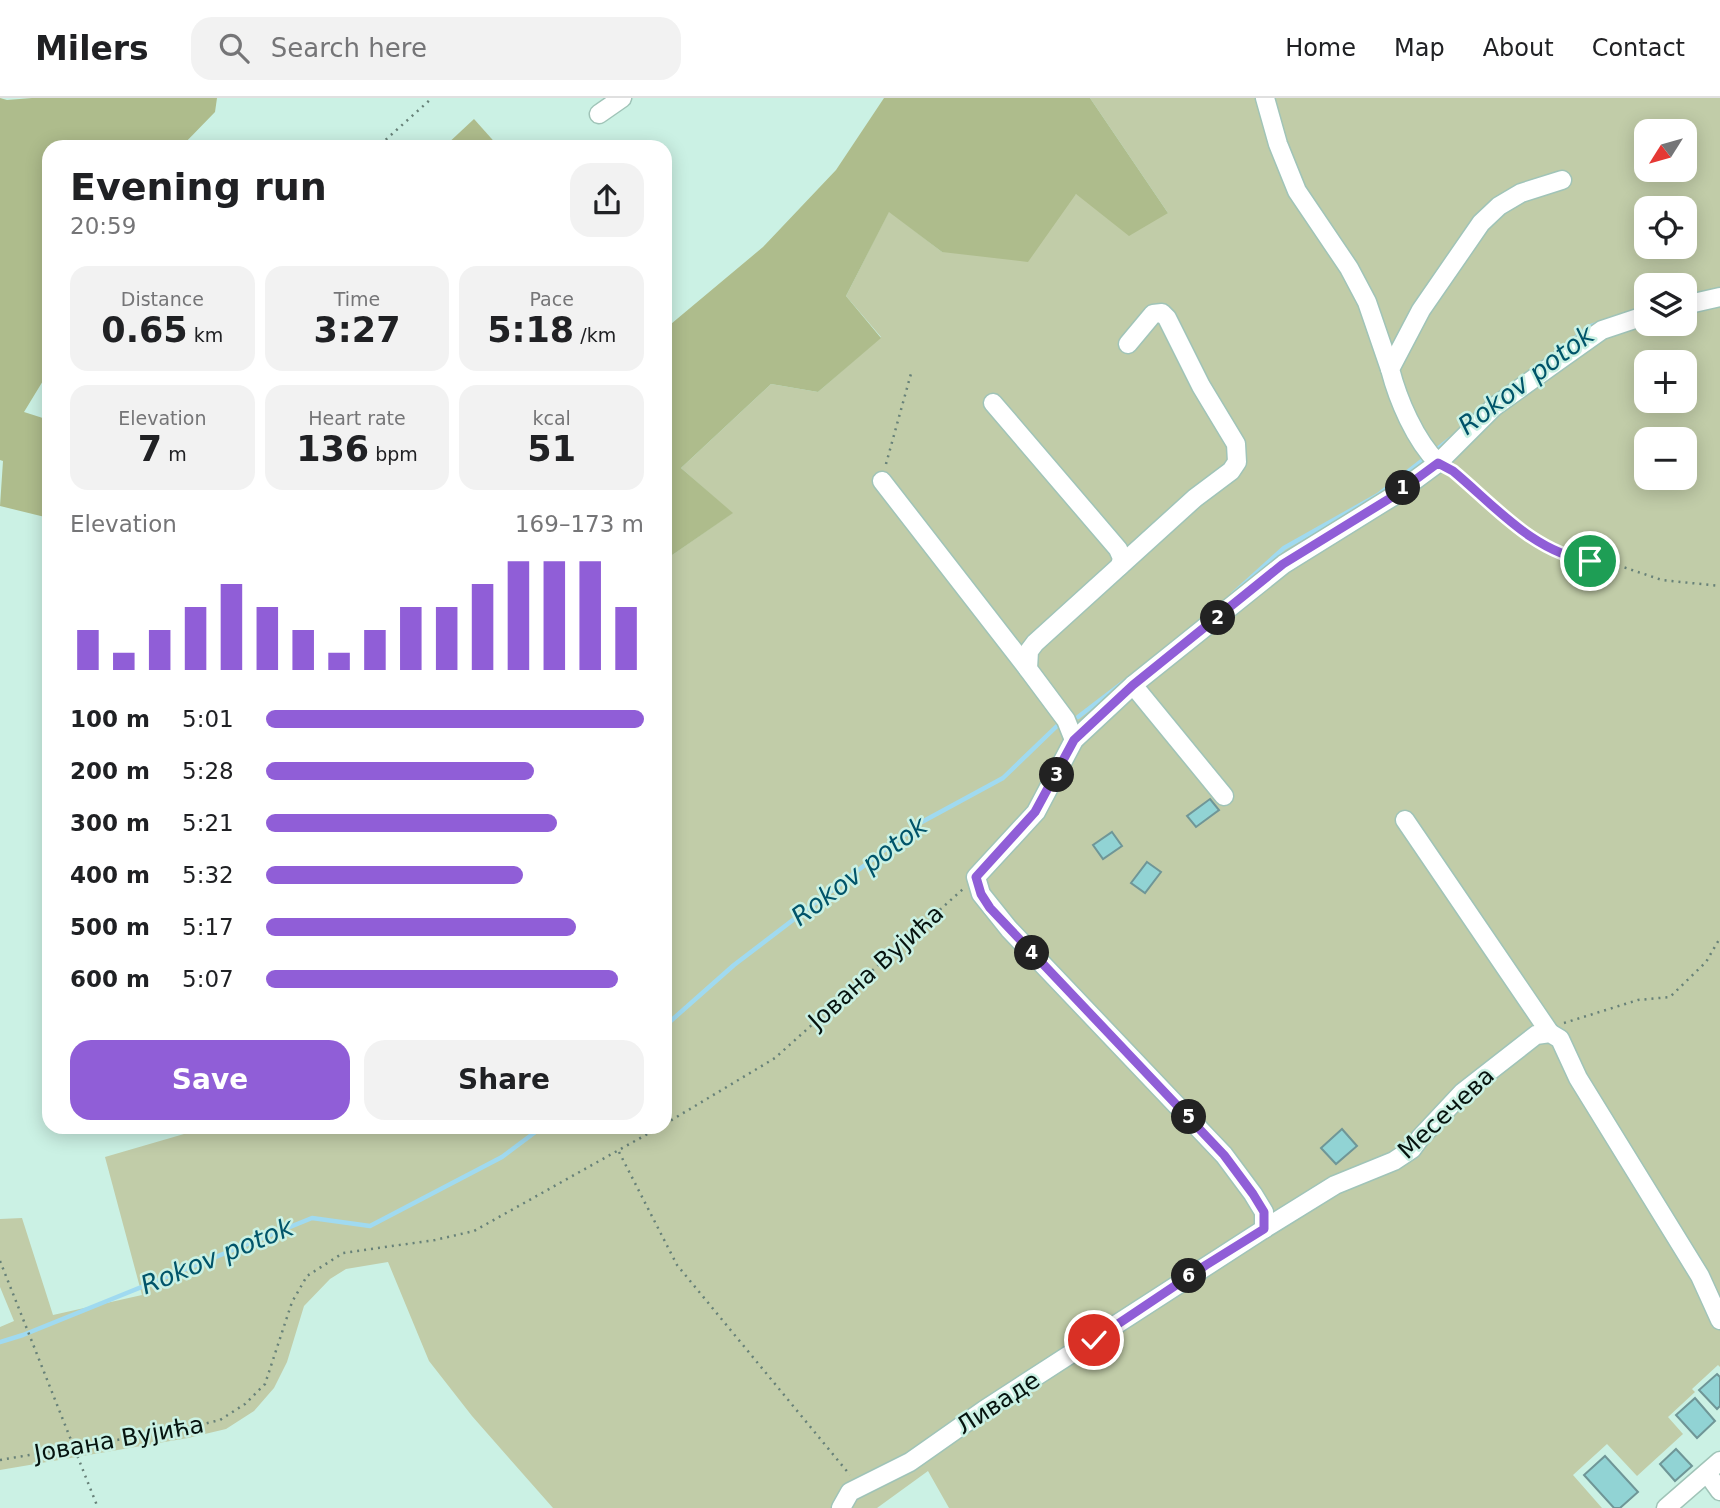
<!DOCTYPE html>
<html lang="en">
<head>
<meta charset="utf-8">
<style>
  body { margin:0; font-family:"DejaVu Sans",sans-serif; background:#f2f2f2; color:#202124; height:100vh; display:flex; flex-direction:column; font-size:26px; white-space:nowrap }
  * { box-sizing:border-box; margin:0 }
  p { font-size:23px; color:#757577 }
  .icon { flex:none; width:38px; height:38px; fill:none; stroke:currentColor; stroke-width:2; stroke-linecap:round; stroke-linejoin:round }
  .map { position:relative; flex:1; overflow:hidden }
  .details { position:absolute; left:42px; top:42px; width:630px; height:994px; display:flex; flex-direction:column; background:#fff; border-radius:21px; box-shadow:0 4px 18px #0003 }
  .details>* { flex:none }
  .needle { width:46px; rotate:233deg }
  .buttons { position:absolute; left:1634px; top:21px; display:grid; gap:14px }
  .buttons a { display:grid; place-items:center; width:63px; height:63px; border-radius:14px; background:#fff; box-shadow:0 4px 18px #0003; font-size:35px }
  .pin { position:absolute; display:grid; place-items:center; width:60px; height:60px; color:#fff; margin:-30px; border:4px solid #fff; border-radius:50%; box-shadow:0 2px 7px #0007 }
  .km { position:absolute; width:35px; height:35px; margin:-18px; border-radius:50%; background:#222; color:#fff; font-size:19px; line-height:35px; text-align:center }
  .round { display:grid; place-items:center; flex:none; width:74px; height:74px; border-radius:21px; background:#f2f2f2 }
  .headline { display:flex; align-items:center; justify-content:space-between; height:119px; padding:0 28px }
  h1 { font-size:38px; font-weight:600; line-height:52px }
  .stats { display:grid; grid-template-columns:repeat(3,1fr); gap:10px; height:119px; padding:7px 28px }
  .stats div { display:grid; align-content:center; border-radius:18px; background:#f2f2f2; text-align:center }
  .stats b { font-size:35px; font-weight:600 }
  .stats small { font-size:19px; font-weight:400 }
  .stats p { font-size:19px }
  .chart { height:196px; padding:14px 28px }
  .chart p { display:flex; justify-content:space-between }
  .chart svg { width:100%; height:126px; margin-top:7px; stroke:#905ed7; stroke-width:6 }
  .action { display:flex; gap:14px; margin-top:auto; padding:14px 28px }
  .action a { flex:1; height:80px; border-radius:21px; background:#905ed7; color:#fff; font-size:28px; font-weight:600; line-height:80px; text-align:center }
  .action a+a { background:#f2f2f2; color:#202124 }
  ul { padding:0 28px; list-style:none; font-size:23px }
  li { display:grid; grid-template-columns:112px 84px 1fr; align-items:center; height:52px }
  li i { height:18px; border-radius:9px; background:#905ed7 }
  header { display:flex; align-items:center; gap:42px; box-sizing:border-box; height:98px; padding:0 35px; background:#fff; border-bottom:2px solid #e0e0e0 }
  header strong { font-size:33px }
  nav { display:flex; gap:38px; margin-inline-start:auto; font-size:24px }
  .search { width:490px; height:63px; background:#f2f2f2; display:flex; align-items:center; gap:18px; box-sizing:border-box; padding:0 24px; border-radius:21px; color:#757577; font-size:26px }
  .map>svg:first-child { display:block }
</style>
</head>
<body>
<header>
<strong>Milers</strong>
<div class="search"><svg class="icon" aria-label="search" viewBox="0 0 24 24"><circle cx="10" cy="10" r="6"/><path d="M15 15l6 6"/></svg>Search here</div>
<nav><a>Home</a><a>Map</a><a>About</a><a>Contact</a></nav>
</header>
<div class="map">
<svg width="1720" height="1410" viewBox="0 0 1720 1410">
  <rect width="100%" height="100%" fill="#cbf1e4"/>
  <path fill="#c1cca8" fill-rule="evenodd" d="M1090,0H1720V1269L1718,1267L1692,1291L1695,1294L1668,1319L1683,1336L1637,1378L1607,1346L1573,1377L1602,1410H949L928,1373L877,1410H553L472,1318L429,1263L388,1164L346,1171L330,1181L304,1208L287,1264L274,1290L254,1313L226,1331L188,1340L0,1372V1229L14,1223L0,1189V1121L22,1120L53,1217L142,1197L105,1059L208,1029H665V462L732,415L681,370L771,286L818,294L881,239L846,198L889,113L942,154L1076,96L1168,115ZM1647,33H1685V72H1647ZM1647,110H1685V149H1647ZM1647,187H1685V226H1647ZM1647,264H1685V303H1647ZM1647,341H1685V380H1647Z"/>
  <g fill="#aebc8c">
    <polygon points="0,0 7,2 32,0 217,0 215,14 181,49 49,49 49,273 24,314 49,322 49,420 0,408 3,363 0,362"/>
    <polygon points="884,0 1090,0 1168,115 1129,138 1076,96 1028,164 942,154 889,114 846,198 881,240 818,294 771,286 681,370 733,415 665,462 665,231 763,149 836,72"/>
    <polygon points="474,21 499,49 444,49"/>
  </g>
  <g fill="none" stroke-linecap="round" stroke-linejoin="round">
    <g stroke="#a0daf0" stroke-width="4.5">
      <polyline points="1571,243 1591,228 1599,225"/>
      <polyline points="1435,353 1450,341"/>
      <polyline points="1233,496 1284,450 1378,397 1428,358"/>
      <polyline points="1078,619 1125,583"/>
      <polyline points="665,928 734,867 920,725 1003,680 1058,627"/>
      <polyline points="0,1244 23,1237 312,1120 370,1128 502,1059 542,1029"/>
    </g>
  </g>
  <g fill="#91d3d4" stroke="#6f9697" stroke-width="2">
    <polygon points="1210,701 1219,712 1196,729 1187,718"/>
    <polygon points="1112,734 1122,748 1103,761 1093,747"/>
    <polygon points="1147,764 1161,774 1145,795 1131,785"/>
    <polygon points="1342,1031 1357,1048 1336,1066 1321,1050"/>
    <polygon points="1717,1276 1720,1279 1720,1308 1717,1311 1699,1292"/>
    <polygon points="1695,1300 1715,1323 1697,1340 1676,1317"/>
    <polygon points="1676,1351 1692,1368 1675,1383 1660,1366"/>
    <polygon points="1605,1358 1638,1394 1620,1410 1614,1410 1584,1377"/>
  </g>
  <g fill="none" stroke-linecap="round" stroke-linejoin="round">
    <defs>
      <g id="minor">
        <polyline points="1265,0 1278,46 1297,93 1349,170 1367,204 1390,271"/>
        <polyline points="599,16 622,0"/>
        <polyline points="1685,207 1720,199"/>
        <polyline points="993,305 1118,451 1122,460 1120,468"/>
        <path d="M1438,365C1415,342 1398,302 1390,271L1421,212L1481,125L1499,108L1521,95L1562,82"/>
        <polyline points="882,383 1028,571"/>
        <polyline points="1133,587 1224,698"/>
        <polyline points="1074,642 1066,622 1028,571 1029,553 1035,545 1195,400 1231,373 1237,364 1236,346 1201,288 1167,220 1162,215 1153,216 1128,246"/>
        <polyline points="1405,722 1550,935"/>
        <polyline points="1264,1131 1335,1087 1394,1063 1412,1051 1420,1040 1463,994 1536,937 1550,935 1560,941 1578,980 1700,1178 1720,1222"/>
        <polyline points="1707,1375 1720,1393"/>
        <polyline points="841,1410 850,1394 910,1364 984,1312 1264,1131 1264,1114 1253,1096 1224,1057 1009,831 981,796 976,779 1036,714 1074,642 1133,587 1284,466 1392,399 1438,365 1494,309 1554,266 1602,232 1647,217"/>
        <polyline points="1666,1410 1720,1363"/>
      </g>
    </defs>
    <use href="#minor" stroke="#a0c4b8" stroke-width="21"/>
    <g stroke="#678178" stroke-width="2.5" stroke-dasharray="2 5" stroke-linecap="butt">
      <polyline points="374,49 381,46 432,0"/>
      <polyline points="886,366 912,272"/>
      <polyline points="1452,373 1536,444 1553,453 1573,460 1614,466 1662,482 1720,488"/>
      <polyline points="1564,925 1638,902 1670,899 1706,864 1720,840"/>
      <polyline points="665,1026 775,960 963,791"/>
      <polyline points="619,1054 677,1167 850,1377"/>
      <polyline points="0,1163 98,1410"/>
      <polyline points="0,1362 187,1330 220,1322 245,1306 265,1286 292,1204 307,1178 343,1155 435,1142 474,1133 660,1029"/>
    </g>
    <use href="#minor" stroke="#fff" stroke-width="18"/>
  </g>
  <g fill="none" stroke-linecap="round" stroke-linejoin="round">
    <defs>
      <path id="route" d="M1094,1242L1206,1167L1264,1131V1114L1253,1096L1224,1057L990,810L981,796L976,779L1035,714L1074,642L1133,587L1283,466L1392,399L1438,365L1453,373C1495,408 1534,455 1590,463"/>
    </defs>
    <use href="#route" stroke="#fff" stroke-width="14"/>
    <use href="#route" stroke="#905ed7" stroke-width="9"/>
  </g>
  <g text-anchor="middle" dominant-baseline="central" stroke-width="5" stroke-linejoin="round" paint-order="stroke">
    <g font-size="24" fill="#06130f" stroke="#cbf1e4">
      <text transform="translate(876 869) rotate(-42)">Јована Вујића</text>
      <text transform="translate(1446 1015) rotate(-43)">Месечева</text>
      <text transform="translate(998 1305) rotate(-33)">Ливаде</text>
      <text transform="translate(119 1341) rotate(-10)">Јована Вујића</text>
    </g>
    <g font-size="26" font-style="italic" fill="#00546a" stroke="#cbf1e4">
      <text transform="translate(1526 282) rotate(-37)">Rokov potok</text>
      <text transform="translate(859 773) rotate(-37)">Rokov potok</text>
      <text transform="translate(217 1158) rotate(-22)">Rokov potok</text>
    </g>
  </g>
</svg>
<div class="buttons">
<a><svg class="needle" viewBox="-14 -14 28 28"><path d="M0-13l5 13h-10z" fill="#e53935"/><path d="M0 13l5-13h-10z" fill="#757577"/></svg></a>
<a><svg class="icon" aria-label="locate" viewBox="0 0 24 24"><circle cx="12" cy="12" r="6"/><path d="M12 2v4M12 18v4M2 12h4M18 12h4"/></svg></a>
<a><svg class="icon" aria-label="layers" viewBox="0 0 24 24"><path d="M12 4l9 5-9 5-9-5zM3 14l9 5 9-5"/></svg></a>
<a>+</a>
<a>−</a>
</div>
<div class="pin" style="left:1590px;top:463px;background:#1e9e55"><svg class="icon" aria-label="arrive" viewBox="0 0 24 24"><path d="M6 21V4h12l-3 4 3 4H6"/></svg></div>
<div class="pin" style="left:1094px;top:1242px;background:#d93025"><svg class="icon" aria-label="check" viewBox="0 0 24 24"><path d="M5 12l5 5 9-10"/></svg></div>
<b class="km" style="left:1403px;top:390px">1</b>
<b class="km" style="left:1218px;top:520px">2</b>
<b class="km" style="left:1057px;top:677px">3</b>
<b class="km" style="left:1032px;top:855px">4</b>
<b class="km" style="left:1189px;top:1019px">5</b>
<b class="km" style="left:1189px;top:1178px">6</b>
<section class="details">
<div class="headline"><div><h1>Evening run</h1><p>20:59</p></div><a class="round"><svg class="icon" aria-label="share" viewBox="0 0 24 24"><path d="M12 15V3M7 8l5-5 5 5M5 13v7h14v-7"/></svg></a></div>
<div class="stats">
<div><p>Distance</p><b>0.65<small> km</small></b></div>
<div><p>Time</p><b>3:27</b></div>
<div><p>Pace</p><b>5:18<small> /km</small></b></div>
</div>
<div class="stats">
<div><p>Elevation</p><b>7<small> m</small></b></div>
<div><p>Heart rate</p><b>136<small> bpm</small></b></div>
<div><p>kcal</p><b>51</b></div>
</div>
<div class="chart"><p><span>Elevation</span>169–173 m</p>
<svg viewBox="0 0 160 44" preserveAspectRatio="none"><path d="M5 44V30M15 44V38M25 44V30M35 44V22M45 44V14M55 44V22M65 44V30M75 44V38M85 44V30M95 44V22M105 44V22M115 44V14M125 44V6M135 44V6M145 44V6M155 44V22"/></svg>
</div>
<ul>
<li><b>100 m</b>5:01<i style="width:100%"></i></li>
<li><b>200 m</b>5:28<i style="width:71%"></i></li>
<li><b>300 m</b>5:21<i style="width:77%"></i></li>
<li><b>400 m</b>5:32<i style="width:68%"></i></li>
<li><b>500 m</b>5:17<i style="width:82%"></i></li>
<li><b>600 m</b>5:07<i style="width:93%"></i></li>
</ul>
<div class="action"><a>Save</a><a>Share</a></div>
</section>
</div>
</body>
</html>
